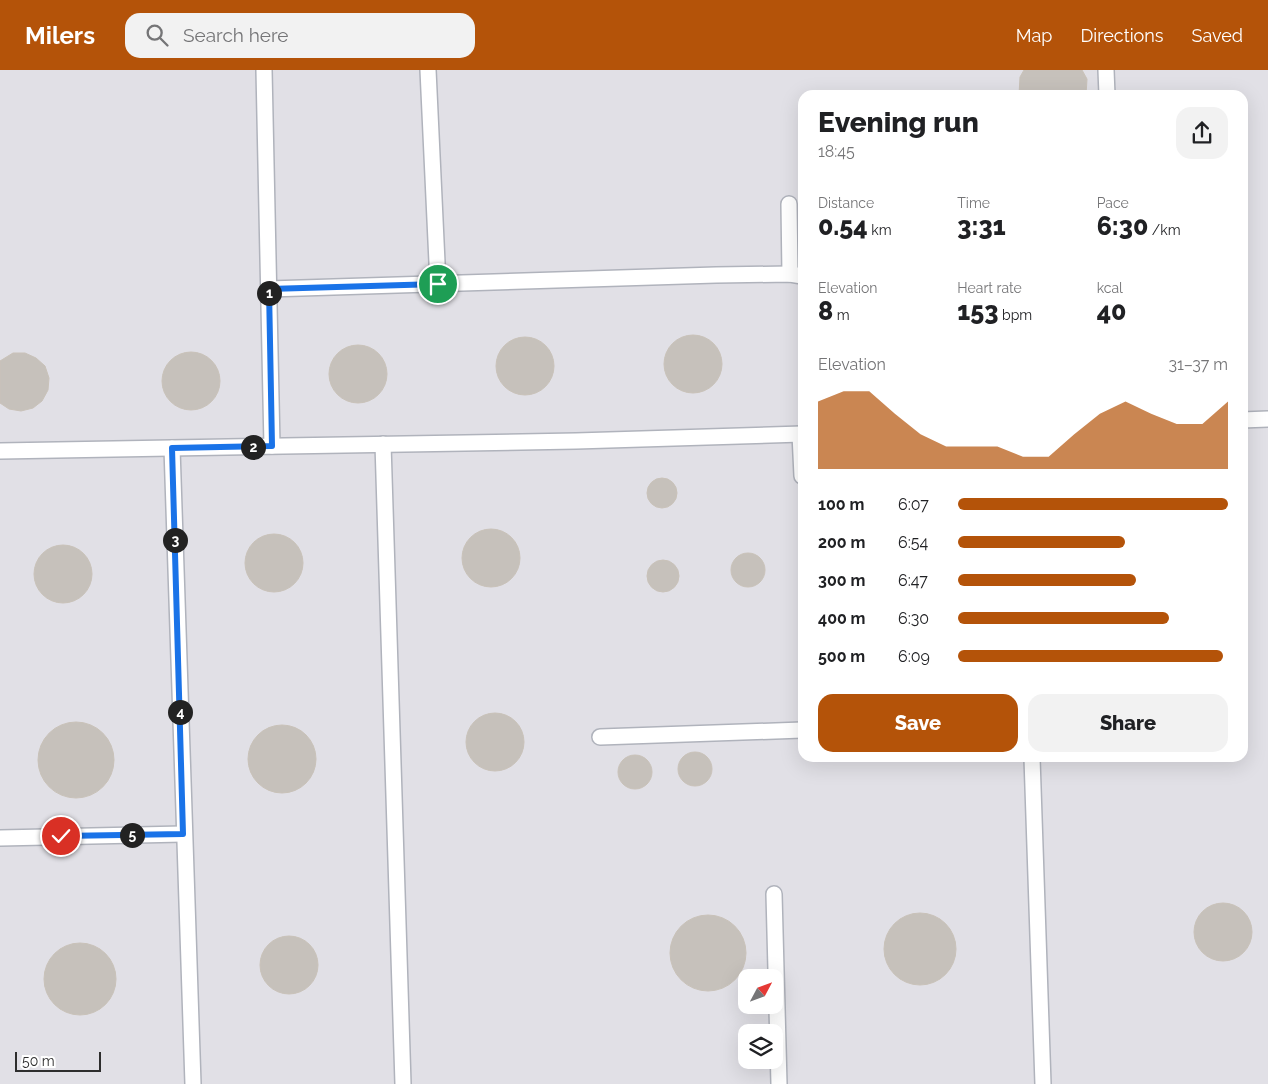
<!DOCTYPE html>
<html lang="en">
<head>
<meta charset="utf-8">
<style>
  body { margin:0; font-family:Raleway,sans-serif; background:#f2f2f2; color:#202124; height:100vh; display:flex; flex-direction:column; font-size:19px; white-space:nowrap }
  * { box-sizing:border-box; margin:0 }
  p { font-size:16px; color:#757577 }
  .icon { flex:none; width:28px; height:28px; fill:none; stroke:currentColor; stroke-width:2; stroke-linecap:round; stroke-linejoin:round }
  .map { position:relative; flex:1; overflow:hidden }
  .side { position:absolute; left:798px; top:20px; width:450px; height:672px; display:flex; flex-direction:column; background:#fff; border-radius:15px; box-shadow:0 5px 20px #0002 }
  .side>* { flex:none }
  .needle { width:32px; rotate:49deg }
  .buttons { position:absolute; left:738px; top:899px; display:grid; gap:10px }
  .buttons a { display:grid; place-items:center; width:45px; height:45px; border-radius:10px; background:#fff; box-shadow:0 5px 20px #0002; font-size:25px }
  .scale { position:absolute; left:15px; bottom:12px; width:86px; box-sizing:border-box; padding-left:5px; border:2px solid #2d2d2d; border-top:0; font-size:14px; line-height:18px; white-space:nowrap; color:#2d2d2d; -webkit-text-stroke:4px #fff; paint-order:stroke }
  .pin { position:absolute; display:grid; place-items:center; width:42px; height:42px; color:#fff; margin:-21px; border:2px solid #fff; border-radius:50%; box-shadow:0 1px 5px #0007 }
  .km { position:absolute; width:25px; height:25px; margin:-12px; border-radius:50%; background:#222; color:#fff; font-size:14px; line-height:25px; text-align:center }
  .round { display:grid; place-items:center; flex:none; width:52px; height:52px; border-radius:15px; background:#f2f2f2 }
  .head { display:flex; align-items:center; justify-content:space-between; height:85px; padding:0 20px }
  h1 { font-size:28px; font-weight:800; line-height:38px }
  .metrics { display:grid; grid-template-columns:repeat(3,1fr); gap:8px; height:85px; padding:5px 20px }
  .metrics div { display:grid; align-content:center }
  .metrics b { font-size:25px; font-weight:800 }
  .metrics small { font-size:14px; font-weight:400 }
  .metrics p { font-size:14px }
  .chart { height:140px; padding:10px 20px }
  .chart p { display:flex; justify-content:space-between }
  .chart svg { width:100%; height:90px; margin-top:5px; fill:#b45309; opacity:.7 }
  .action { display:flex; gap:10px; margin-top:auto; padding:10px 20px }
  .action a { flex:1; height:58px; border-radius:15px; background:#b45309; color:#fff; font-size:20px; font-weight:800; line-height:58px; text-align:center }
  .action a+a { background:#f2f2f2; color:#202124 }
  ul { padding:0 20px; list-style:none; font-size:16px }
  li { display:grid; grid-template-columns:80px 60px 1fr; align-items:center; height:38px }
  li i { height:12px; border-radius:6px; background:#b45309 }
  header { display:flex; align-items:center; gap:30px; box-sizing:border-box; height:70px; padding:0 25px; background:#b45309; color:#fff }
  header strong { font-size:24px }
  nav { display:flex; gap:28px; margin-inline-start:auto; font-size:18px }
  .search { width:350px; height:45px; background:#f2f2f2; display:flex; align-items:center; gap:12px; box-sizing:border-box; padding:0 18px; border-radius:15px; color:#757577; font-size:19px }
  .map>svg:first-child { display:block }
</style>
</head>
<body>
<header>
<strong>Milers</strong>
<div class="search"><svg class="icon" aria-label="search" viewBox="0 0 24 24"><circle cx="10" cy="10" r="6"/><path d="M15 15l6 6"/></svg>Search here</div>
<nav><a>Map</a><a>Directions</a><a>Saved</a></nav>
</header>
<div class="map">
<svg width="1268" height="1014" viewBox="0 0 1268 1014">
  <rect width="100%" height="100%" fill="#ede6e0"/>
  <path fill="#e1e0e6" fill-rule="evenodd" d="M0,0H1268V1014H0ZM802,25H1242V688H802ZM746,908H774V935H746ZM746,962H774V990H746Z"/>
  <g fill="#c6c1bb" stroke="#c9c2b9">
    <polygon points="1024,0 1082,0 1087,9 1086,25 1019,25 1020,7"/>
    <circle cx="693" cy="294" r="29"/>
    <circle cx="525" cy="296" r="29"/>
    <circle cx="358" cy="304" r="29"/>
    <circle cx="191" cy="311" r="29"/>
    <polygon points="13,283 25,283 36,288 45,296 49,308 48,320 42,331 33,338 21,341 9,339 0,333 0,291"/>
    <circle cx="662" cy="423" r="15"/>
    <circle cx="491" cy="488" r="29"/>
    <circle cx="274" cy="493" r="29"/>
    <circle cx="63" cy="504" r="29"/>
    <circle cx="748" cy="500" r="17"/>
    <circle cx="663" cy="506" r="16"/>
    <circle cx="495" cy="672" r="29"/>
    <circle cx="76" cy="690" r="38"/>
    <circle cx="282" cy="689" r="34"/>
    <circle cx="695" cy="699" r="17"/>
    <circle cx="635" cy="702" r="17"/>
    <circle cx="1223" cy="862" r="29"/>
    <circle cx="920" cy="879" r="36"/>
    <circle cx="708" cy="883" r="38"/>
    <circle cx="289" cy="895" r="29"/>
    <circle cx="80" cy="909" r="36"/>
  </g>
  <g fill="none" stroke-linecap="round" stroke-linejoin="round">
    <defs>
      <g id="minor">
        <polyline points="264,0 272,376"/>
        <polyline points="428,0 438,214"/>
        <polyline points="1106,0 1107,25"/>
        <polyline points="789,134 790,204"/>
        <polyline points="269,219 716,205 790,204 802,206"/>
        <polyline points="1242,350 1268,349"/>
        <polyline points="800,364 802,406"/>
        <polyline points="383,374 403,1014"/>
        <polyline points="172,378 193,1014"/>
        <polyline points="0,381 576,371 802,364"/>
        <polyline points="600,667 802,660"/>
        <polyline points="1032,688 1043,1014"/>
        <polyline points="0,768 183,764"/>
        <polyline points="774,824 779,1014"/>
      </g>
    </defs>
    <use href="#minor" stroke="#b0b3bc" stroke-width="18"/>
    <use href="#minor" stroke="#fff" stroke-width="15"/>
  </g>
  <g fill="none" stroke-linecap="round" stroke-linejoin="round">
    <defs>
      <polyline id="route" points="61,766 183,764 172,378 272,376 269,219 438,214"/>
    </defs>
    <use href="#route" stroke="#fff" stroke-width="10"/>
    <use href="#route" stroke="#1a73e8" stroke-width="6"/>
  </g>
</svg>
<div class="buttons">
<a><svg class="needle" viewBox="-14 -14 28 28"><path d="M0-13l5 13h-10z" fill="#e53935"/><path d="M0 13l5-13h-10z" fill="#757577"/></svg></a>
<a><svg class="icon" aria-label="layers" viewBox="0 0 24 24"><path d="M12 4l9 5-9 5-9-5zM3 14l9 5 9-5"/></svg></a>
</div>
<div class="scale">50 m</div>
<div class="pin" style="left:438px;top:214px;background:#1e9e55"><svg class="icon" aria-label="arrive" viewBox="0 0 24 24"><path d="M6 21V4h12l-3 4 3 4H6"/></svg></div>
<div class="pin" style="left:61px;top:766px;background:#d93025"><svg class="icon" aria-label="check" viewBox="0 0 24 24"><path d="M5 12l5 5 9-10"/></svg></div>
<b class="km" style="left:269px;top:223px">1</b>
<b class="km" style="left:253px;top:377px">2</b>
<b class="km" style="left:175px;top:470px">3</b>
<b class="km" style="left:180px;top:642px">4</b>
<b class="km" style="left:132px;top:765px">5</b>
<section class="side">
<div class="head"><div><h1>Evening run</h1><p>18:45</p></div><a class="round"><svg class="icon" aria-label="share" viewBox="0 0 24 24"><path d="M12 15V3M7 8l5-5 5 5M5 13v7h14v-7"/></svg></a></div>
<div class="metrics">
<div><p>Distance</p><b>0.54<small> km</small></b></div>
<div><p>Time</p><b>3:31</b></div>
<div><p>Pace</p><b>6:30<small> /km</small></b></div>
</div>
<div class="metrics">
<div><p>Elevation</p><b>8<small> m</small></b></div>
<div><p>Heart rate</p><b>153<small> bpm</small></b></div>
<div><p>kcal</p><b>40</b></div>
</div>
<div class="chart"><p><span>Elevation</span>31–37 m</p>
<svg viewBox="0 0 160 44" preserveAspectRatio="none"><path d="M0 44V11L10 6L20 6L30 17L40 27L50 33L60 33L70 33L80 38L90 38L100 27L110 17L120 11L130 17L140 22L150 22L160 11V44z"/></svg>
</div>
<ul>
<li><b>100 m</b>6:07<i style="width:100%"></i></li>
<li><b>200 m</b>6:54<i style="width:62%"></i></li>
<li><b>300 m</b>6:47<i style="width:66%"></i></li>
<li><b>400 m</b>6:30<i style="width:78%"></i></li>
<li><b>500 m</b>6:09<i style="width:98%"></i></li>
</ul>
<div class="action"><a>Save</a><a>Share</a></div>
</section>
</div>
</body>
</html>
